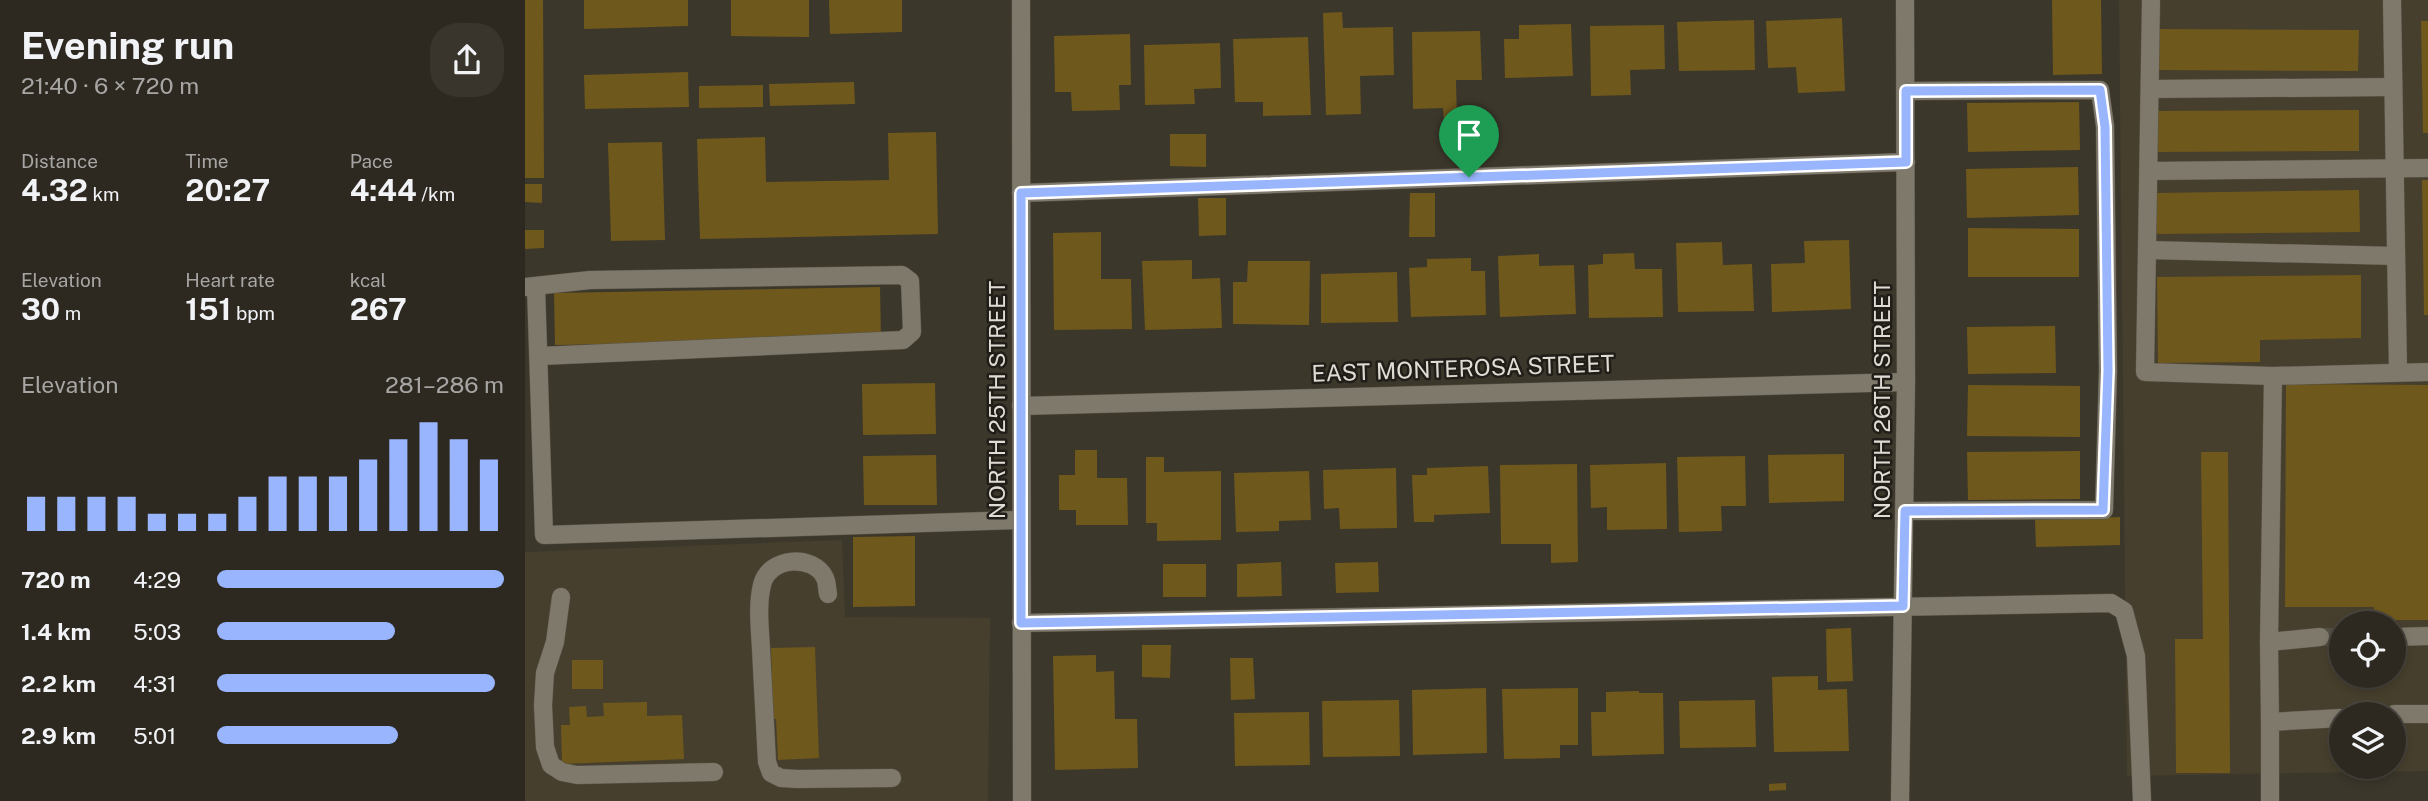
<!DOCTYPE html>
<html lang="en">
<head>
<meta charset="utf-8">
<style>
  body { margin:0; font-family:"Public Sans",sans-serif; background:#39352d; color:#f1f3f6; height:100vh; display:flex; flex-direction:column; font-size:26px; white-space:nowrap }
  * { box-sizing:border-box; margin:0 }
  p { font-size:23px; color:#a7a6a5 }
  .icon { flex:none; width:38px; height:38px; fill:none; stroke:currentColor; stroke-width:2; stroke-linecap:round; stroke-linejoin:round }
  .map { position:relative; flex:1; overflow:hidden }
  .drawer { display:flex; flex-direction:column; background:#2d2920; width:525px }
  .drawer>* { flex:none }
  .buttons { position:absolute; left:1804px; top:611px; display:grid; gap:14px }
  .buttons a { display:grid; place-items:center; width:77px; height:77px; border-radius:50%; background:#2d2920; box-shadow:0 4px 10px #0003,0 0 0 2px #48453e; font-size:35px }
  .pin { position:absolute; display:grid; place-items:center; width:60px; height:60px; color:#fff; margin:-72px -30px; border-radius:50% 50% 50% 0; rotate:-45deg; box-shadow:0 0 7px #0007 }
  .pin .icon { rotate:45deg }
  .round { display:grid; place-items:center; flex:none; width:74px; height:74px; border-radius:28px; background:#39352d }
  .headline { display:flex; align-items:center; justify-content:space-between; height:119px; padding:0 21px }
  h1 { font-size:38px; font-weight:700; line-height:52px }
  .stats { display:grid; grid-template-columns:repeat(3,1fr); gap:10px; height:119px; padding:7px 21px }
  .stats div { display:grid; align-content:center }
  .stats b { font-size:30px; font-weight:700 }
  .stats small { font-size:19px; font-weight:400 }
  .stats p { font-size:19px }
  .chart { height:196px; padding:14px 21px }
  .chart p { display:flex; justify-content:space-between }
  .chart svg { width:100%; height:126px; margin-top:7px; stroke:#99b5fd; stroke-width:6 }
  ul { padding:0 21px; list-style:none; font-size:23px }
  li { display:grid; grid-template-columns:112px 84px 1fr; align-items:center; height:52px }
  li i { height:18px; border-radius:9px; background:#99b5fd }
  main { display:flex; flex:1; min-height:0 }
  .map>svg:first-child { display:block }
</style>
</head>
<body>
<main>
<section class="drawer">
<div class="headline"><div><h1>Evening run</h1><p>21:40 · 6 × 720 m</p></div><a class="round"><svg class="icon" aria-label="share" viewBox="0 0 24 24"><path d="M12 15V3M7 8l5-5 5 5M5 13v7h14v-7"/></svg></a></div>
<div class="stats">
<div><p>Distance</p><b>4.32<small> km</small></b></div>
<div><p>Time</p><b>20:27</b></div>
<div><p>Pace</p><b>4:44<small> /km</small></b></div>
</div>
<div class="stats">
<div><p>Elevation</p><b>30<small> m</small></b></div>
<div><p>Heart rate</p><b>151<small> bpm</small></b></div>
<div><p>kcal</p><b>267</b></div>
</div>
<div class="chart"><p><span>Elevation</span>281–286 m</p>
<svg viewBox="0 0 160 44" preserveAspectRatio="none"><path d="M5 44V32M15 44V32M25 44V32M35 44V32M45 44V38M55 44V38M65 44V38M75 44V32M85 44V25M95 44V25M105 44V25M115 44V19M125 44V12M135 44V6M145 44V12M155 44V19"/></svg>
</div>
<ul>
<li><b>720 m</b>4:29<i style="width:100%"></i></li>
<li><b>1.4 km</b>5:03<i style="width:62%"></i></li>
<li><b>2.2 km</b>4:31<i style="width:97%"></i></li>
<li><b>2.9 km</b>5:01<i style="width:63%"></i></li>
</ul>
</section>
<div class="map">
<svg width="1903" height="801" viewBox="0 0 1903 801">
  <rect width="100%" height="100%" fill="#3c372b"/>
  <g fill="#473f2d" fill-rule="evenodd">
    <path d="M1594,0H1903V771L1602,776ZM1816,623H1869V676H1816ZM1816,714H1869V766H1816Z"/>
    <polygon points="317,540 320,617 465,618 463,801 0,801 0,552"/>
  </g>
  <g fill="#6f581c">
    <polygon points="0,0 18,0 19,178 0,178"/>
    <polygon points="59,0 163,0 163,26 59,29"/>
    <polygon points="206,0 284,0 284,37 206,36"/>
    <polygon points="304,0 377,0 377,32 305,34"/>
    <polygon points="1527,0 1576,0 1577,74 1528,75"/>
    <polygon points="817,12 818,28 868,27 869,75 835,76 836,114 801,115 798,13"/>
    <polygon points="1317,18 1320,91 1273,93 1271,67 1243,68 1241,21"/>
    <polygon points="1229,20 1230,70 1154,71 1152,22"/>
    <polygon points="1896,21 1903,21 1903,133 1898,133"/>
    <polygon points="1046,24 1048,76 980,78 979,39 994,39 994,25"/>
    <polygon points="1139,25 1140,69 1105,70 1106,95 1066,96 1065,26"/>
    <polygon points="1632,29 1834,30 1833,71 1631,70"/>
    <polygon points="955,31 957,80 931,80 932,122 919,122 918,108 888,109 887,32"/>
    <polygon points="605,34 606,85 594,85 595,110 547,111 546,92 530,92 529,36"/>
    <polygon points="783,37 786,115 738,116 738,102 710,102 708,39"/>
    <polygon points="695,43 696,88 669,89 670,104 620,105 619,45"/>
    <polygon points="163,72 164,107 60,109 59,75"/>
    <polygon points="329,82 330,104 245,106 244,84"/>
    <polygon points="238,85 238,107 174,108 174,86"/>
    <polygon points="1554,102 1555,150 1443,152 1442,103"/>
    <polygon points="1834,110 1834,151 1632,152 1631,111"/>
    <polygon points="411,132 413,234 175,239 172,139 240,137 241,182 364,180 363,133"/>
    <polygon points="645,134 681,134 681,167 645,166"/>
    <polygon points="137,142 140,240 86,241 83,143"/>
    <polygon points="1553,167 1554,215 1442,218 1441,169"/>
    <polygon points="1897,180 1903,180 1903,315 1899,315"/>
    <polygon points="0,184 17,184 17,203 0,202"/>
    <polygon points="1834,190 1835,232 1632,234 1632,193"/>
    <polygon points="885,193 910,193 910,237 884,237"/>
    <polygon points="673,198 701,198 701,235 674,236"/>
    <polygon points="1443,228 1554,229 1554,277 1443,277"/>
    <polygon points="0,230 19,230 19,248 0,249"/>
    <polygon points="576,232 576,279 606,279 607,329 529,330 528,233"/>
    <polygon points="1324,240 1326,309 1247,312 1246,264 1280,263 1279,241"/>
    <polygon points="1197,242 1198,265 1227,264 1229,311 1153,312 1151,243"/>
    <polygon points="1109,253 1110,269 1137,269 1138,317 1064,318 1063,265 1078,264 1078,254"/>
    <polygon points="1014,254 1014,266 1049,265 1051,314 975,317 973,256"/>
    <polygon points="946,258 946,271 960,271 961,315 886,317 884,268 902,267 902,259"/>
    <polygon points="667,260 667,279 695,278 697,328 620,330 617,261"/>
    <polygon points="723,261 785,261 784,325 708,324 708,282 722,282"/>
    <polygon points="872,272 873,322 796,323 796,274"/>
    <polygon points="1836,275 1836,338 1735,340 1735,362 1633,363 1632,277"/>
    <polygon points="355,287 356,340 30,345 29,293"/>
    <polygon points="1530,326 1531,373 1443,374 1442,327"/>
    <polygon points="410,383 411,434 338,435 337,384"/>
    <polygon points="1761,384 1903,385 1903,620 1849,620 1849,607 1760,607"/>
    <polygon points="1443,385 1555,386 1555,437 1442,436"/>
    <polygon points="550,450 572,450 572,478 602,478 603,525 551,525 551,510 534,510 534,475 550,475"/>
    <polygon points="1555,451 1555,499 1443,500 1442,452"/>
    <polygon points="1676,452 1703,452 1705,773 1651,773 1650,639 1678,639"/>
    <polygon points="1319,454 1319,501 1244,503 1243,455"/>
    <polygon points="411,455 412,505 339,505 338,456"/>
    <polygon points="1220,456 1221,506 1196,506 1197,531 1154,532 1152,457"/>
    <polygon points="621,457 639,457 639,472 696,471 696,540 632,541 632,523 621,523"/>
    <polygon points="1141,463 1142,529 1082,530 1082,507 1066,508 1065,465"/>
    <polygon points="1052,464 1053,562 1026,563 1026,544 976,544 975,465"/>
    <polygon points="963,466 965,513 909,515 909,522 889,522 887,475 902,475 902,468"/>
    <polygon points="871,468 872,528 815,529 814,508 799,509 798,470"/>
    <polygon points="784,471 786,520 754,521 754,531 711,532 709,473"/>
    <polygon points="1595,517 1595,545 1511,547 1510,520"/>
    <polygon points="390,536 390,606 328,607 328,537"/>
    <polygon points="756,562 757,596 712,597 712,564"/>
    <polygon points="853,562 854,592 811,593 810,563"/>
    <rect x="638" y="564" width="43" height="33"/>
    <polygon points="1326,628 1328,681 1302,682 1301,629"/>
    <polygon points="617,645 646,645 645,678 617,677"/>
    <polygon points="290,647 294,758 253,760 251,719 248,719 246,648"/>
    <polygon points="571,655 571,672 589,671 590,719 612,719 613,768 530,770 528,656"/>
    <polygon points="705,658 728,658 730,699 706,700"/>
    <rect x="47" y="660" width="31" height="29"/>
    <polygon points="1293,676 1293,690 1322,689 1324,751 1249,752 1247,677"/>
    <polygon points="961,688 962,753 888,755 887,690"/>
    <polygon points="1053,688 1053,745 1035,745 1035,758 979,759 977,689"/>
    <polygon points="1114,691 1114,693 1138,693 1139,754 1067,756 1066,712 1081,712 1081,692"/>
    <polygon points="874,700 875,756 798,757 797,701"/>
    <polygon points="1230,700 1231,747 1155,748 1154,701"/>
    <polygon points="122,702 122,716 157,715 159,759 37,764 36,725 45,725 44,707 61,706 62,717 79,716 78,703"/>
    <polygon points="784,712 785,765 710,766 709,713"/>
    <polygon points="1261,783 1261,790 1244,791 1244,784"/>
  </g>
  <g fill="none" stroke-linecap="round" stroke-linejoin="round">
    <polyline stroke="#545044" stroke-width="18" stroke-dasharray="18 9" stroke-linecap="butt" points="1795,637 1816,637"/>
    <defs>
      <g id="minor">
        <polyline points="496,0 497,801"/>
        <polyline points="1626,0 1620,372 1748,376 1903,372"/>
        <polyline points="1867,0 1873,372"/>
        <polyline points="1625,89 1868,87"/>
        <polyline points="1624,171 1903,168"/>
        <polyline points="496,193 1381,162"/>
        <polyline points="1623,250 1871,256"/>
        <polyline points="0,287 65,280 377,275 385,281 387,332 378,340 15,356"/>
        <polyline points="11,287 19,535 495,520"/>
        <polyline points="496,406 1381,382"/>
        <polyline points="1380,511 1579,510 1583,371 1580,126 1575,90 1381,91"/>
        <path d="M303,594C302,589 302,582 300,578C289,554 244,556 237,585C232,605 235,629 236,649C238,686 240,724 242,762L246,773L256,778L272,779L367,778"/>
        <polyline points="36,597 30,642 20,673 18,705 20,747 26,765 37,772 52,775 189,772"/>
        <polyline points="496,623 1586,603 1599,611 1611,656 1617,801"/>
        <polyline points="1869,637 1903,636"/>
        <polyline points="1744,642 1748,376"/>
        <polyline points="1869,714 1903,714"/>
        <polyline points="1745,722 1744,642 1795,637"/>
        <polyline points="1375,801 1381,382 1380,0"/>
        <polyline points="1745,801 1745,722 1816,718"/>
      </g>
    </defs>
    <use href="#minor" stroke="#585349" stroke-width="19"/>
    <use href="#minor" stroke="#7f796b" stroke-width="18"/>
  </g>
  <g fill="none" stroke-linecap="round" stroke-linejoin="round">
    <defs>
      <polygon id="route" points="1575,90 1580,127 1583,371 1578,510 1380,511 1378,606 496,623 496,193 1381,162 1381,91"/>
    </defs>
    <use href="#route" stroke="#fff" stroke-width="14"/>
    <use href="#route" stroke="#99b5fd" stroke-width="9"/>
  </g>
  <g text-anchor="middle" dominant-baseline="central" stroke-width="5" stroke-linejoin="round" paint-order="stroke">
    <g font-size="23" fill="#dfdcd4" stroke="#211e19">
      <text transform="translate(938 368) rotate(-2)">EAST MONTEROSA STREET</text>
      <text transform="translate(471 400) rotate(-90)">NORTH 25TH STREET</text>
      <text transform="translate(1356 400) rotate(-90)">NORTH 26TH STREET</text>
    </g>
  </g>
</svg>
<div class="buttons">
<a><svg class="icon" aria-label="locate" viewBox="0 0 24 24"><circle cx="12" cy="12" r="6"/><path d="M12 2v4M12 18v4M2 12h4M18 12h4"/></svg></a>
<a><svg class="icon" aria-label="layers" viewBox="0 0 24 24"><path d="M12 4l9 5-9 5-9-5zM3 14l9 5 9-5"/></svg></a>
</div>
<div class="pin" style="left:944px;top:177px;background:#1e9e55"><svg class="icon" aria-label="arrive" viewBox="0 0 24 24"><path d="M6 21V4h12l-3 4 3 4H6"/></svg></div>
</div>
</main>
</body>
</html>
